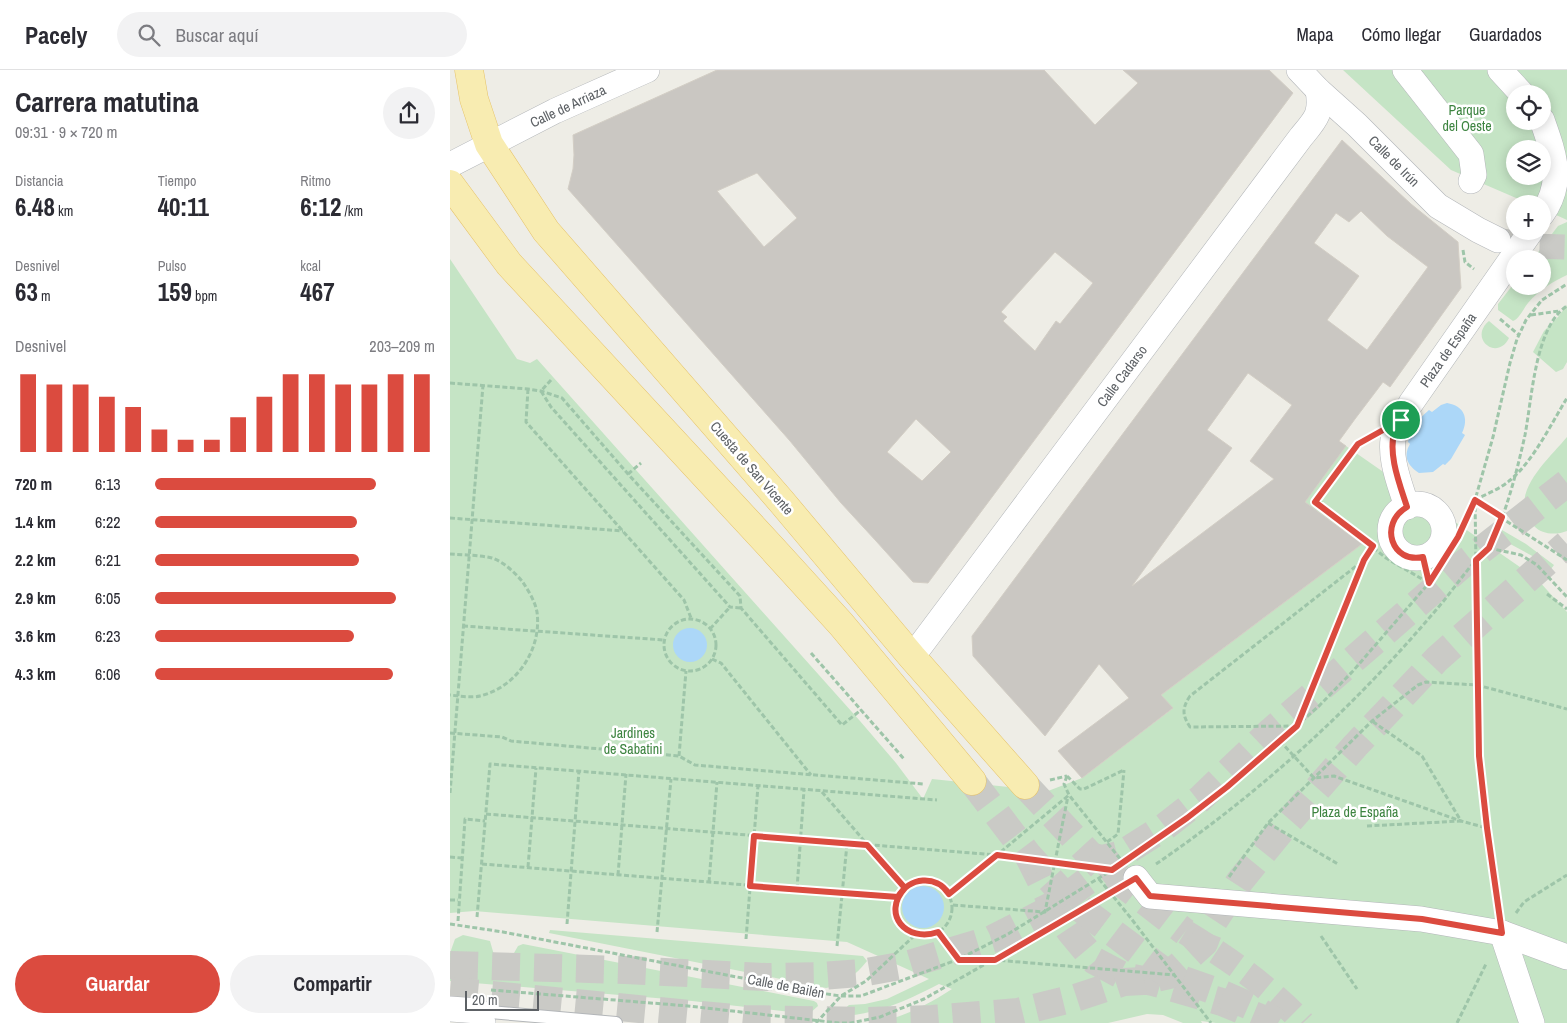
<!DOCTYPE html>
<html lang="es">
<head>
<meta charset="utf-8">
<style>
  body { margin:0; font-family:"Archivo Narrow",sans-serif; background:#f2f2f3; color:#2b2b33; height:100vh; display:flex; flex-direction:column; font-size:19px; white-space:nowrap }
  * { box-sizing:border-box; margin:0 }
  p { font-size:16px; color:#7c7c81 }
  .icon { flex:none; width:28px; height:28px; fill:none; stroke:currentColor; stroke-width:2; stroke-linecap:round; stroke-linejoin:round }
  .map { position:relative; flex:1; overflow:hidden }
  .sheet { display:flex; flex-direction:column; background:#fff; width:450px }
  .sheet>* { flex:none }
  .tools { position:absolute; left:1056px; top:15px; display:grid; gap:10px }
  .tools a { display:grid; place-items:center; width:45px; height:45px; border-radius:50%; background:#fff; box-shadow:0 2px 12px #0003; font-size:25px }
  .scale { position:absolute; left:15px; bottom:12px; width:74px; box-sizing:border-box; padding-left:5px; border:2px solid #5d6165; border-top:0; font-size:14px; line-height:18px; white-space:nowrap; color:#5d6165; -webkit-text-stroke:4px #fff; paint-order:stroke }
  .pin { position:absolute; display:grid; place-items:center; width:42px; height:42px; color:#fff; margin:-21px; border:2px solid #fff; border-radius:50%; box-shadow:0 1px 5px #0007 }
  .round { display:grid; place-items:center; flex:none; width:52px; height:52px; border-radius:26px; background:#f2f2f3 }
  .headline { display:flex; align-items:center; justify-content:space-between; height:85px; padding:0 15px }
  h1 { font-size:28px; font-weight:700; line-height:38px }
  .stats { display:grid; grid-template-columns:repeat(3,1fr); gap:8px; height:85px; padding:5px 15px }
  .stats div { display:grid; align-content:center }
  .stats b { font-size:25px; font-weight:700 }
  .stats small { font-size:14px; font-weight:400 }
  .stats p { font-size:14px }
  .chart { height:140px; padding:10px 15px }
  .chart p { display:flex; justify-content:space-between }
  .chart svg { width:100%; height:90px; margin-top:5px; stroke:#db4b3f; stroke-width:6 }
  .action { display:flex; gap:10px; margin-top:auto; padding:10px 15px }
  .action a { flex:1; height:58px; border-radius:30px; background:#db4b3f; color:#fff; font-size:20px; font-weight:700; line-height:58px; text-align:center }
  .action a+a { background:#f2f2f3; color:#2b2b33 }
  ul { padding:0 15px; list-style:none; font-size:16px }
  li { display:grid; grid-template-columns:80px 60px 1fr; align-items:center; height:38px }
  li i { height:12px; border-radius:6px; background:#db4b3f }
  header { display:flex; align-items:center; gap:30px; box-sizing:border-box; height:70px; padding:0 25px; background:#fff; border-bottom:1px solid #e1e1e2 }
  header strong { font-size:24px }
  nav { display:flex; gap:28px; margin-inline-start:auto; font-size:18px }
  .search { width:350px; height:45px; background:#f2f2f3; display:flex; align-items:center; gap:12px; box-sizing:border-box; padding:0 18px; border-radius:28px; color:#7c7c81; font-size:19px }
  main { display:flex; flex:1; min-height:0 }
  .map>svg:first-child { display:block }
</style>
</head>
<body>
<header>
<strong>Pacely</strong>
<div class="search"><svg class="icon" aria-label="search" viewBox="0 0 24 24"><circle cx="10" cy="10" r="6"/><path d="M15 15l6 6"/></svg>Buscar aquí</div>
<nav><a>Mapa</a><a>Cómo llegar</a><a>Guardados</a></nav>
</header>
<main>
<section class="sheet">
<div class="headline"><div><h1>Carrera matutina</h1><p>09:31 · 9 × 720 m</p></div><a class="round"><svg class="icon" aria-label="share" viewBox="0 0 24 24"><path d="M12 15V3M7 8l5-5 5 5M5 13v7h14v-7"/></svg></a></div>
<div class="stats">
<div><p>Distancia</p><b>6.48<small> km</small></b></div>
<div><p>Tiempo</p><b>40:11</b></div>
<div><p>Ritmo</p><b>6:12<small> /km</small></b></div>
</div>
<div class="stats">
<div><p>Desnivel</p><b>63<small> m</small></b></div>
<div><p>Pulso</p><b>159<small> bpm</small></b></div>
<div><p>kcal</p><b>467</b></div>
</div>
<div class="chart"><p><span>Desnivel</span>203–209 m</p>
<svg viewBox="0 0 160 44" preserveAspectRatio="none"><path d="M5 44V6M15 44V11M25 44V11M35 44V17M45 44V22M55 44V33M65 44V38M75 44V38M85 44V27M95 44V17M105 44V6M115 44V6M125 44V11M135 44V11M145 44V6M155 44V6"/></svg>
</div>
<ul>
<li><b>720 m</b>6:13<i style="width:79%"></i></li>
<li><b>1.4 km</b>6:22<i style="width:72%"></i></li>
<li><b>2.2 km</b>6:21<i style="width:73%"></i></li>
<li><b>2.9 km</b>6:05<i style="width:86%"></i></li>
<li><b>3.6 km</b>6:23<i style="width:71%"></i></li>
<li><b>4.3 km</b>6:06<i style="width:85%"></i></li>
</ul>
<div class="action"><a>Guardar</a><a>Compartir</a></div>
</section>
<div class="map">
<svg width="1117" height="953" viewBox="0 0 1117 953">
  <rect width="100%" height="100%" fill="#eeede6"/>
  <g fill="#c5e4c5" fill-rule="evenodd">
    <path d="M893,0H1117V150L1093,139L1092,134H1080L1001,100ZM1065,24H1092V51H1065ZM1065,79H1092V106H1065Z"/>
    <path d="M1117,152V205C1102,212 1089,220 1078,233C1073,239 1070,248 1063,251L1048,240V234L1065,212V216H1092V189H1083L1108,156Z"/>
    <path d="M0,189L67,289L80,293L87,289L410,651L446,693L473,729L482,709L598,721L632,708L722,639L711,625L912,474L855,432L896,376L1087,509L1117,542V953H766L751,951L752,953H733L713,945L697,944L658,953H428C454,946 480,934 502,919L489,914C452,933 428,944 385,947L399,935L415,934L437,929L479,909L397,872L24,841L0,843Z"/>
    <polygon points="1117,235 1117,292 1113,299 1106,302 1083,282 1094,261 1108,247"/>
    <path d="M1039,251L1059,268C1047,292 1018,268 1039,251Z"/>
    <path d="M1117,367V461C1107,465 1092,465 1084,456C1055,426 1098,390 1117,367Z"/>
    <polygon points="1052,460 1076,474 1104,495 1101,499 1086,488 1051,469 1049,464 1050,461"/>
    <path d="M100,860L413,886L417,891C407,904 392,916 376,918L99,863Z"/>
    <polygon points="13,865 40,871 44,885 47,889 60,890 68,876 73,874 364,931 367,933 368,936 359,944 242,931 0,911 0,883 5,869"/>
  </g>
  <g fill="#acd7f8">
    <path d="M997,333C1014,336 1019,348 1012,363L1015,365L1001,389L995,395L993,394L983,402L969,403C957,395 953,386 960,374L958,372C961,359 969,348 979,340L982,342L991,335Z"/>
    <circle cx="240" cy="575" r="17"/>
    <circle cx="473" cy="837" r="21"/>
  </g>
  <g fill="#cac7c2" stroke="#d3cec5" fill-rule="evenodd">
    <path d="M267,0H594L645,55L688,13L673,0H819L843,23L478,513L463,512L426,471L391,433L340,371L118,119L123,99L124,85L123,65ZM307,103L347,148L314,177L267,121ZM605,182L643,213L610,254L606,251L585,281L553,251L557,247L551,242ZM466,349L501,382L472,411L437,382Z"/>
    <path d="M892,70L961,134L1008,172L1011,218L940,317L933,312L905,349L889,371L896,376L855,432L912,474L711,625L723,638L632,708L608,681L679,628L649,594L595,666L523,586L522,566ZM911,141L937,166L978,197L917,280L877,250L909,206L864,173L886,143L899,152ZM798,303L842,335L800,391L824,409L682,516L782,378L757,360Z"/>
  </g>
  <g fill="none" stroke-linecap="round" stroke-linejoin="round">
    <g stroke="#cacac6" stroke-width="25" stroke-dasharray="25 12" stroke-linecap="butt">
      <polyline points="1053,171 1080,176 1117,177"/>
      <path d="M735,862C778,888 818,916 853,953"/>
    </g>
    <g stroke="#cacac6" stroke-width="28" stroke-dasharray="28 14" stroke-linecap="butt">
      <polyline points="578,785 604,837 620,861 645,891 673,906 703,912 772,932 823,953"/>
      <polyline points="0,895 175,900 316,907 371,906 411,903 456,895 542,869 599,840 672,784"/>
      <polyline points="0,921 294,949 415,951 482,949 568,942 625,928 674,912 693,911 719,905 754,873 760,857 790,811 833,758 905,676 987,589 1117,474"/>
    </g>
    <g stroke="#cacac6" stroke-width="28" stroke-dasharray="28 14" stroke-linecap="butt">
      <polyline points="522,711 578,785 617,828 719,905 768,922 802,937 828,953"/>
      <polyline points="575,715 653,799 735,862"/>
      <polyline points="640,786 652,789 672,784 713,758 750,729 819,663 1012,495 1117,413"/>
    </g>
    <defs>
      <polyline id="lane" points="28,941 166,953"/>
      <g id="street">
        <polyline points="849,0 868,20 907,55 988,136 1028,160 1048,170"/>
        <polyline points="955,0 1021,84 1024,105 1021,111"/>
        <polyline points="1050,0 1072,24"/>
        <path d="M1092,50C1104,84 1115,112 1092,144"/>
        <polyline points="0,95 105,41 197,0"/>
        <circle cx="967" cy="461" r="27"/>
        <path d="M957,437C950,414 937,385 945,360C948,351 956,342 961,333L1081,161"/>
        <path d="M462,587L851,67C866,49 872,44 868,20"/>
        <polyline points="686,808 700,826 971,849 1052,863 1117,887"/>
        <polyline points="1052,863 1082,953"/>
        <polyline points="0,939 28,941 33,953"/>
      </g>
      <g id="primary">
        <polyline points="19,0 24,29 39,74 96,161 331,431 462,587 575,715"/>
        <polyline points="0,114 59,194 321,477 391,554 522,711"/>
      </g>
    </defs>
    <use href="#lane" stroke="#b3b6b9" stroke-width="14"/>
    <use href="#street" stroke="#b3b6b9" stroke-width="26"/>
    <use href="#primary" stroke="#e6c268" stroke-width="29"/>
    <g stroke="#9ec5a9" stroke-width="3" stroke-dasharray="5 2.5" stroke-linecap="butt">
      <polyline points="1013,180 1015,192 1024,199"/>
      <polyline points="1081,245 1109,241"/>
      <polyline points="1050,249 1069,265"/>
      <polyline points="101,310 91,321 101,337 280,537 291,538"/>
      <polyline points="0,313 78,319 91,321 112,328 178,404 290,526 291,538 392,655 411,640"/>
      <polyline points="78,319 76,352 234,530 241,548"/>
      <polyline points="918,369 908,374 865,432 936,488 979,513"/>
      <polyline points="178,404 191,393"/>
      <path d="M1025,430C1036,424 1050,419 1059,411C1083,392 1101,354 1117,328"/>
      <polyline points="1025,431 1117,490"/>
      <polyline points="0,448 173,461"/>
      <polyline points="1039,478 1071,485 1087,495 1117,527"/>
      <path d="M0,484C13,485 29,485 42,488C54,492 64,502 72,511C78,520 85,531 87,542C92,579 67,617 30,626C22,628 9,626 0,625"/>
      <polyline points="973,487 979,512"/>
      <path d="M914,490L847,656L740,657C732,645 732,638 740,626L914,490L923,476"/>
      <polyline points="1097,524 1117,539"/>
      <circle cx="240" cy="575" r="26"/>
      <polyline points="13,556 214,570"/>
      <polyline points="260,559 280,537"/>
      <polyline points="361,583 454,689"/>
      <polyline points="262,589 271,593 361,705"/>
      <polyline points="0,663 52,667 61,671 229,686 245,695 473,714"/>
      <polyline points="830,671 864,708 884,706 1011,751 1037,758"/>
      <polyline points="229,686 236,601"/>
      <polyline points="617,706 614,714 619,725 671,790"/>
      <polyline points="617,706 630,719 634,719 674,700"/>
      <polyline points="600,710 617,706"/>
      <polyline points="372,722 455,818"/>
      <polyline points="0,723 33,315"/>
      <polyline points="36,744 547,785 619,725"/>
      <polyline points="818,753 888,794"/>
      <polyline points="917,756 1011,751 972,686 922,651"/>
      <polyline points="657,772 668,764 674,700"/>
      <polyline points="688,783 737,748 777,717 869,636 903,601 979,513 1008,467 1025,430"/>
      <polyline points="0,787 12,788"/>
      <polyline points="32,794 448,827"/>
      <path d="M706,794C810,723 904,637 986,540C1000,524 1012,506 1026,490C1030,486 1036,482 1039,477C1055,449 1068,397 1075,365C1082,329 1085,256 1117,236"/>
      <polyline points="78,797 86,698"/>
      <polyline points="168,805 176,704"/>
      <polyline points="779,807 818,753 922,651 968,615 976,612 1027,615 1117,639"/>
      <polyline points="649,809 680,847 761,953"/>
      <circle cx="474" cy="838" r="28"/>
      <polyline points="259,812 267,712"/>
      <polyline points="347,819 354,720"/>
      <polyline points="499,824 547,785 662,800"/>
      <polyline points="0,830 8,830"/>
      <polyline points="503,835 595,842 618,726"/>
      <polyline points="1048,838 1037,758 1029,686 1025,430 1043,367 1060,293 1067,269 1076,250 1092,230 1117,214"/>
      <polyline points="1066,843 1074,832 1117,805"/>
      <polyline points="27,847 40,694 487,730"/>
      <polyline points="8,851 15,749 35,751"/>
      <polyline points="0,854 53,862 370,923 391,926 411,926 509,889 558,864 662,800"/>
      <polyline points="117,854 129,701"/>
      <polyline points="207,862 221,709"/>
      <polyline points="489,862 509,889 545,890 725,905"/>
      <polyline points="871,866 907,919"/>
      <polyline points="296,869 308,716"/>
      <polyline points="387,876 397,774"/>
      <polyline points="41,920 238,936 389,953 401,953 430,947 474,929 665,820"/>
      <polyline points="366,953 391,926 416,911 465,865"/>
      <polyline points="1007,953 1036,894"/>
    </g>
    <use href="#lane" stroke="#fff" stroke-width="12"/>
    <use href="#street" stroke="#fff" stroke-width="25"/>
    <use href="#primary" stroke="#f8ecb1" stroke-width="28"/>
  </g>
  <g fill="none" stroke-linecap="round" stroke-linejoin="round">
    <defs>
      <path id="route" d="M951,350L908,374L865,432L923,476L914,490L847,656L777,717L737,748L662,800L547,785L499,824C486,804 459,807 448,827L300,816L304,766L417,775L455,818C431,844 456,873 488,862L509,890H545L686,808L700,826L972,849L1052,863L1037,758L1029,686L1026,490L1039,478L1052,447L1025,430L1008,467L979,513L973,487C942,494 928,454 957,437C950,415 937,383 945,360C946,357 949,353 951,350"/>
    </defs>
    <use href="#route" stroke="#fff" stroke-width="10"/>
    <use href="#route" stroke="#db4b3f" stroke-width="6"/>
  </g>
  <g text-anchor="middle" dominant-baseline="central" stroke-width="5" stroke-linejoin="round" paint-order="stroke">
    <g font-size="14" fill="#5d6165" stroke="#fff">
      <text transform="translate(118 36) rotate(-25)">Calle de Arriaza</text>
      <text transform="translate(944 91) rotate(45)">Calle de Irún</text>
      <text transform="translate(998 280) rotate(-55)">Plaza de España</text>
      <text transform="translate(672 306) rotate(-53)">Calle Cadarso</text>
      <text transform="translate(302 398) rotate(49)">Cuesta de San Vicente</text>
      <text transform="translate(336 916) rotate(11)">Calle de Bailén</text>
    </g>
    <g font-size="14" fill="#3d8440" stroke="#fff">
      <text x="1017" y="40">Parque<tspan x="1017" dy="16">del Oeste</tspan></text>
      <text x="183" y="663">Jardines<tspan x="183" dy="16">de Sabatini</tspan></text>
      <text x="905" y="742">Plaza de España</text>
    </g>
  </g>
</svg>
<div class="tools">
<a><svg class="icon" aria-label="locate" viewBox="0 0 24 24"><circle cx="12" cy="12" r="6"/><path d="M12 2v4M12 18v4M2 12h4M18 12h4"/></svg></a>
<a><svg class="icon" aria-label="layers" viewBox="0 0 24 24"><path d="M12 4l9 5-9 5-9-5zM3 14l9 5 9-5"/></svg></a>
<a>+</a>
<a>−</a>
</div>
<div class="scale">20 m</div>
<div class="pin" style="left:951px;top:350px;background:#1e9e55"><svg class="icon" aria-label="arrive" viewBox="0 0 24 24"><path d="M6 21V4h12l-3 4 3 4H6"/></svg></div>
</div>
</main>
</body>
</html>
